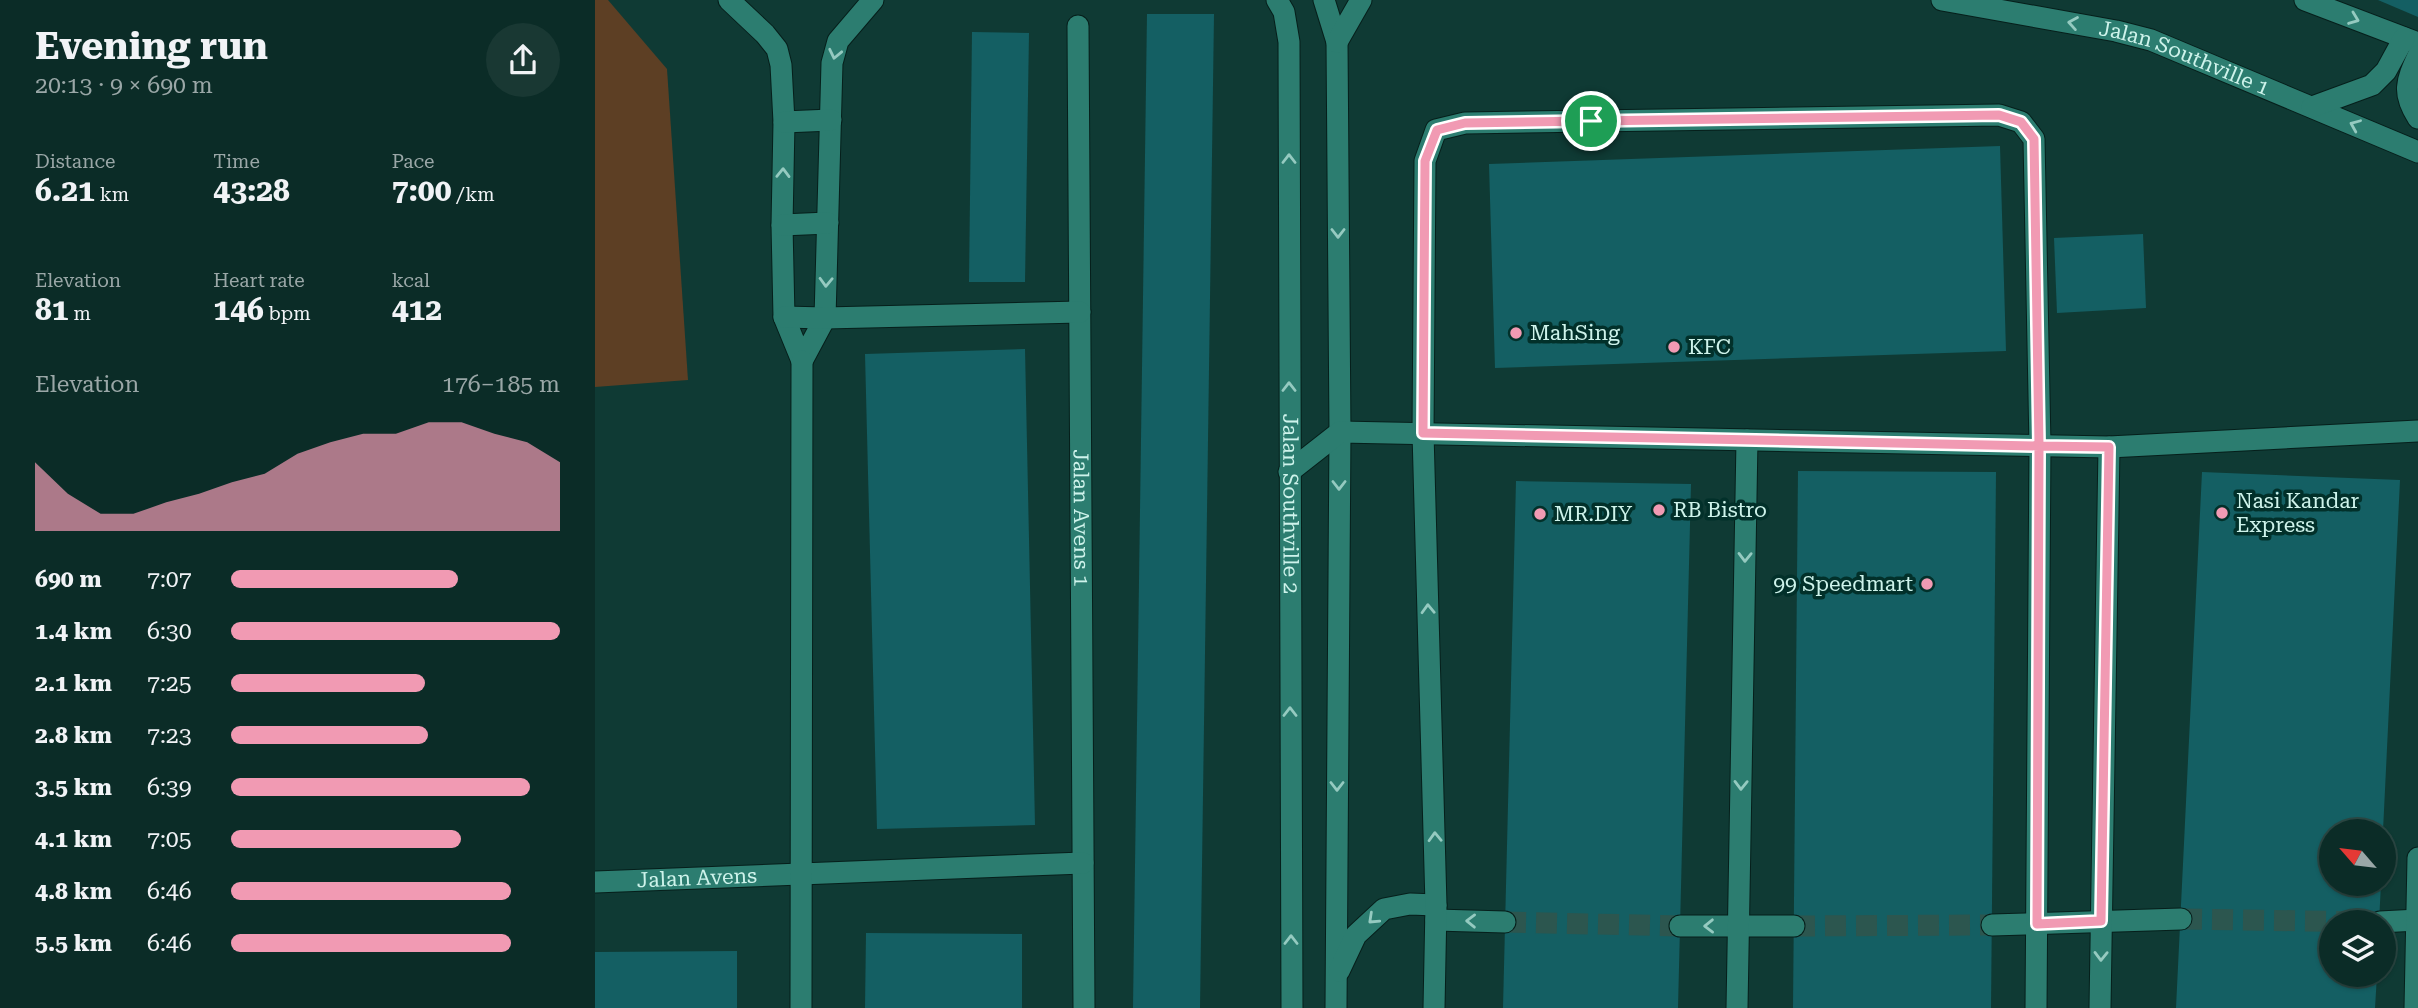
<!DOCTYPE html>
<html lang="en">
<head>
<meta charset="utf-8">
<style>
  body { margin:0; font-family:"Roboto Serif",serif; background:#193833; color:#f1f3f6; height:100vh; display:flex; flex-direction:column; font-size:26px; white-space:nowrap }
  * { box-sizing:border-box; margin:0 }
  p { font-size:23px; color:#9aa7a7 }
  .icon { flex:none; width:38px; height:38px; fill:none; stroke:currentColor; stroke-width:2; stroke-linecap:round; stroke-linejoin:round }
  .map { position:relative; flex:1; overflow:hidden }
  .details { display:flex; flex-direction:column; background:#0b2c27; width:595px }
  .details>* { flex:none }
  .needle { width:46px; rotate:298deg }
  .tools { position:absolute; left:1724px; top:819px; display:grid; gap:14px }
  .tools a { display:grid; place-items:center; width:77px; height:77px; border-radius:50%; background:#0b2c27; box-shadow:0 2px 5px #0004,0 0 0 2px #2b4844; font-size:35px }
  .pin { position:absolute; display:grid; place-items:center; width:60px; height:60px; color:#fff; margin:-30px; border:4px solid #fff; border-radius:50%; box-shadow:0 2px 7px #0007 }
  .round { display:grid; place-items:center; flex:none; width:74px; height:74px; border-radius:37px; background:#193833 }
  .overview { display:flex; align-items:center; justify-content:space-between; height:119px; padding:0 35px }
  h1 { font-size:38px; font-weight:700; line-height:52px }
  .stats { display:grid; grid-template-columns:repeat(3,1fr); gap:10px; height:119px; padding:7px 35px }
  .stats div { display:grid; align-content:center }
  .stats b { font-size:30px; font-weight:700 }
  .stats small { font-size:19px; font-weight:400 }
  .stats p { font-size:19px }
  .chart { height:196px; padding:14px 35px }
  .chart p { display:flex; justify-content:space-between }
  .chart svg { width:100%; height:126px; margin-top:7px; fill:#f19ab3; opacity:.7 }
  ul { padding:0 35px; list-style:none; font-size:23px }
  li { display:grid; grid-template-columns:112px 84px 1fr; align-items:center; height:52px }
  li i { height:18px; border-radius:9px; background:#f19ab3 }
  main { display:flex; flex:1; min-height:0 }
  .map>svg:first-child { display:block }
</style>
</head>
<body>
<main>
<section class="details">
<div class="overview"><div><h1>Evening run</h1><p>20:13 · 9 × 690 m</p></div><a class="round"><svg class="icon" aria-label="share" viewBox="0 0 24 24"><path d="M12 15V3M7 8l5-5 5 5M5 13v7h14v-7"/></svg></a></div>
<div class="stats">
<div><p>Distance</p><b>6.21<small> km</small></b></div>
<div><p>Time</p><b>43:28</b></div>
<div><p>Pace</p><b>7:00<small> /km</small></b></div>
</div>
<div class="stats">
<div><p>Elevation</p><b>81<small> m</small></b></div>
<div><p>Heart rate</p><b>146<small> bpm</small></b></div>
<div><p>kcal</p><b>412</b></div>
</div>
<div class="chart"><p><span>Elevation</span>176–185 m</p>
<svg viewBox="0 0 160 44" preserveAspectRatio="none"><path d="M0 44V20L10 31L20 38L30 38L40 34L50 31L60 27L70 24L80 17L90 13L100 10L110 10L120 6L130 6L140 10L150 13L160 20V44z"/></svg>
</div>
<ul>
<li><b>690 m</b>7:07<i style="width:69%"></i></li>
<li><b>1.4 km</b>6:30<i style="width:100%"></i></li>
<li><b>2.1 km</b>7:25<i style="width:59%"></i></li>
<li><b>2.8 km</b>7:23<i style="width:60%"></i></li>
<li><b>3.5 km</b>6:39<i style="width:91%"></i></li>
<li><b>4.1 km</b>7:05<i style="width:70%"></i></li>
<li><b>4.8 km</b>6:46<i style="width:85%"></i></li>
<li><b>5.5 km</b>6:46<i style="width:85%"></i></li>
</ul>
</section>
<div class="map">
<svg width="1823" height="1008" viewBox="0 0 1823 1008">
  <rect width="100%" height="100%" fill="#0f3a34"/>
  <polygon fill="#5d3f24" points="0,0 13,0 72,69 93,380 0,387"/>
  <g fill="#145f63">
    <polygon points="1783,0 1823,0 1823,17"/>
    <polygon points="552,14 619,14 605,1008 538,1008"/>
    <polygon points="377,32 434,33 430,282 374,282"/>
    <polygon points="1405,146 1411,351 900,368 894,164"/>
    <polygon points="1548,234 1551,308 1462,313 1459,238"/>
    <polygon points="430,349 440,825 282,829 270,354"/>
    <polygon points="1203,471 1401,472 1396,1008 1198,1008"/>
    <polygon points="1607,472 1805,480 1788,831 1736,831 1736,884 1786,884 1784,922 1736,922 1736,975 1782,975 1780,1008 1581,1008"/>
    <polygon points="921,481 1096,484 1083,1008 908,1008"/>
    <polygon points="271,933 427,934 427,1008 270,1008"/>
    <polygon points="142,951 142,1008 0,1008 0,952"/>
  </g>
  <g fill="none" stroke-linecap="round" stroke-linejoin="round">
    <g stroke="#2c564f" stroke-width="21" stroke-dasharray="21 10" stroke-linecap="butt">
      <polyline points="1586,919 1780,922"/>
      <polyline points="910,922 1085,926"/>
      <polyline points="1199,926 1397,925"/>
    </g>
    <defs>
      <g id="minor">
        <polyline points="134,0 170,34 182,49 186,65 189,122 187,225 189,317 207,361 230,318 237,63 243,41 278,0"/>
        <path id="s1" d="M682,0L689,12L694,42L697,1008"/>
        <polyline points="729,0 742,42 745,432 741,1008"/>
        <path id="s2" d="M1347,0L1521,31L1556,40L1823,152"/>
        <polyline points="1710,0 1823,43"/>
        <path id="s3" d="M483,26L489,1008"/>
        <polyline points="742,42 766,0"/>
        <path d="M1823,56C1811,82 1807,93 1823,118"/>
        <polyline points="1717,107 1777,85 1791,71 1809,38"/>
        <polyline points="189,122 236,120"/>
        <polyline points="187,225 233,223"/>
        <polyline points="189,317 230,318 485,312"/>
        <polyline points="694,472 745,432 1514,447 1823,431"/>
        <path id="s4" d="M0,882L488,863"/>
        <polyline points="841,920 910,922"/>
        <polyline points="1785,922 1823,920"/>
        <polyline points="1397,925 1586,919"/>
        <polyline points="1085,926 1199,926"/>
        <polyline points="744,971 761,935 789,909 815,904 841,905"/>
        <polyline points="206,1008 207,361"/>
        <polyline points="839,1008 841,905 828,433 830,161 841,130 870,123 1404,115 1426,122 1439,139 1445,446 1441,1008"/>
        <polyline points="1142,1008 1152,440"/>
        <polyline points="1505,1008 1514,447"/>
        <polyline points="1820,1008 1823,858"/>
      </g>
    </defs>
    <use href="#minor" stroke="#061f1b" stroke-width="23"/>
    <use href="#minor" stroke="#2c7d70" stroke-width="21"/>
  </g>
  <defs><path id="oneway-chevron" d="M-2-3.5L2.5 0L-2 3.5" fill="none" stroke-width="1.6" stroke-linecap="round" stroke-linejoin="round" transform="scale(1.75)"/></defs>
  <g stroke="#95cac0">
    <use href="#oneway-chevron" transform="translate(1759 19) rotate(21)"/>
    <use href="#oneway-chevron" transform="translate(1478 23) rotate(-170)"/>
    <use href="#oneway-chevron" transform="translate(240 54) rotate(102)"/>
    <use href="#oneway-chevron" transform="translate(1760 125) rotate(-157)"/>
    <use href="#oneway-chevron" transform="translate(694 159) rotate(-90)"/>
    <use href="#oneway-chevron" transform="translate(188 173) rotate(-89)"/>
    <use href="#oneway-chevron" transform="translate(743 233) rotate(90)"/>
    <use href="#oneway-chevron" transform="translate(231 282) rotate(92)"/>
    <use href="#oneway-chevron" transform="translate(694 387) rotate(-90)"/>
    <use href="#oneway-chevron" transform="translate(744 485) rotate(90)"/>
    <use href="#oneway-chevron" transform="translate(1150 557) rotate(91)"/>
    <use href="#oneway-chevron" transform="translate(833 609) rotate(-92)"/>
    <use href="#oneway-chevron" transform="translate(695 712) rotate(-90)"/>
    <use href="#oneway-chevron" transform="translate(1146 785) rotate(91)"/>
    <use href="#oneway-chevron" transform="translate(742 786) rotate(90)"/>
    <use href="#oneway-chevron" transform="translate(840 837) rotate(-92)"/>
    <use href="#oneway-chevron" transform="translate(778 919) rotate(137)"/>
    <use href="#oneway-chevron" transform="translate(876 921) rotate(-179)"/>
    <use href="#oneway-chevron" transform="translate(1114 926) rotate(179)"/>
    <use href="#oneway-chevron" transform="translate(696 940) rotate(-90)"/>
    <use href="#oneway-chevron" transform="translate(1506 956) rotate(91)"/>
  </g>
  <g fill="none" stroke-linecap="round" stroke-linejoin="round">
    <defs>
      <polyline id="route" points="996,121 870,123 842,130 830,161 828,433 1444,446 1442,924 1506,921 1514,447 1444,446 1439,139 1426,122 1404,115 996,121"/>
    </defs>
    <use href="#route" stroke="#fff" stroke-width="14"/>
    <use href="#route" stroke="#f19ab3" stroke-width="9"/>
  </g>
  <g fill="#f19ab3" stroke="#02302a" stroke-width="2.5">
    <circle cx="921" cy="333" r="7"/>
    <circle cx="1079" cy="347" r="7"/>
    <circle cx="1064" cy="510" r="7"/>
    <circle cx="1627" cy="513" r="7"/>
    <circle cx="945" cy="514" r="7"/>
    <circle cx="1332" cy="584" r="7"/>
  </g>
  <g text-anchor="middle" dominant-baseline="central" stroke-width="7" stroke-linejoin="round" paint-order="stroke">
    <g font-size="21" fill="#cef3eb" stroke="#02302a">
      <text stroke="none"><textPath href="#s2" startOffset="250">Jalan Southville 1</textPath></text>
      <text stroke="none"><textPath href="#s1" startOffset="506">Jalan Southville 2</textPath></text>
      <text stroke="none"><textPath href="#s3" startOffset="492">Jalan Avens 1</textPath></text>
      <text stroke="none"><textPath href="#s4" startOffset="102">Jalan Avens</textPath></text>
    </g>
    <g font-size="21" fill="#cef3eb" stroke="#02302a" text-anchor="start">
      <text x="935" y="333">MahSing</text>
      <text x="1093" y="347">KFC</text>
      <text x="1641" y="501">Nasi Kandar<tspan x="1641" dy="24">Express</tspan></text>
      <text x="1078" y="510">RB Bistro</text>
      <text x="959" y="514">MR.DIY</text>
      <text x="1318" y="584" text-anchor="end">99 Speedmart</text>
    </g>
  </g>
</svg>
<div class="tools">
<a><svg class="needle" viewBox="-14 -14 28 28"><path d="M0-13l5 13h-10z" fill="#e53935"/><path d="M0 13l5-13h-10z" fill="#9aa7a7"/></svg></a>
<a><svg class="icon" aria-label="layers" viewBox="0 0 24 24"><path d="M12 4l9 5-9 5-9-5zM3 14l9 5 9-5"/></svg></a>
</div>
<div class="pin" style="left:996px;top:121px;background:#1e9e55"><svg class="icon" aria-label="arrive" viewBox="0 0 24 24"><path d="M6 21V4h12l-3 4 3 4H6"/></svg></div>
</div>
</main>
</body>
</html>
